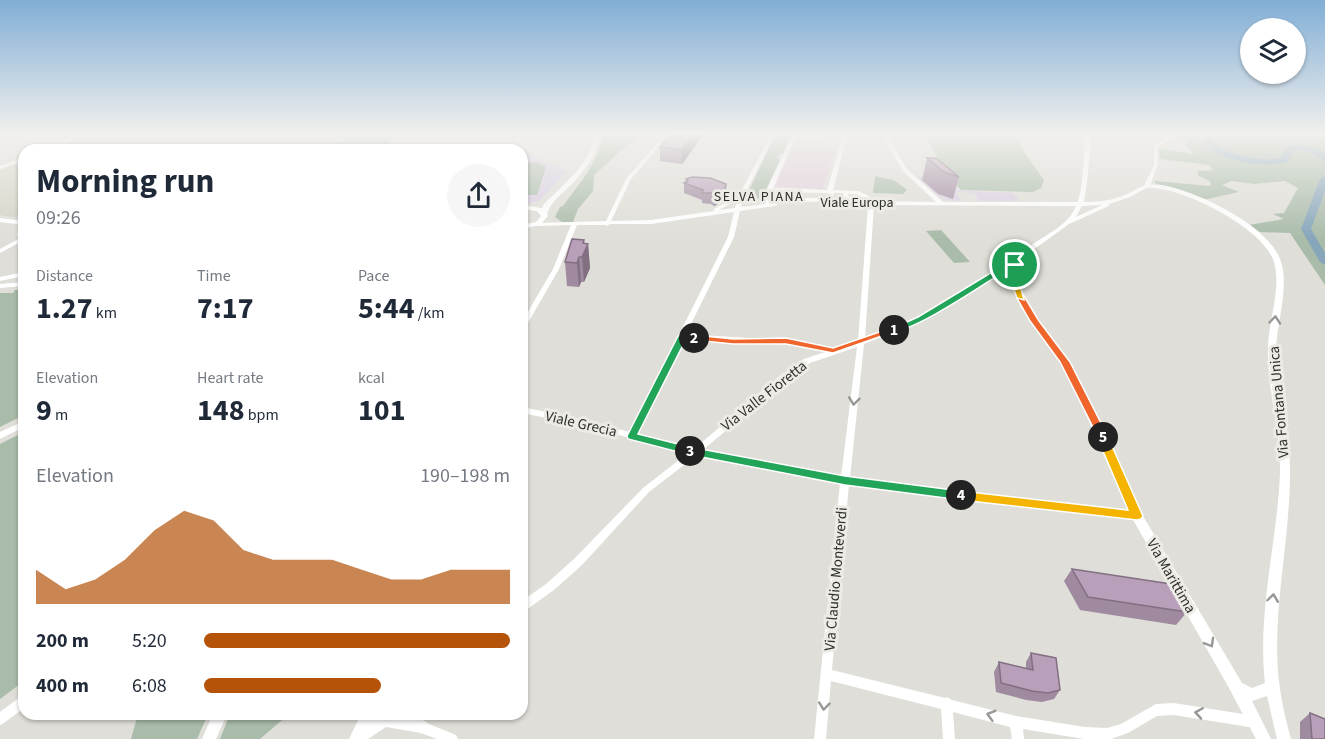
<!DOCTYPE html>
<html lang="en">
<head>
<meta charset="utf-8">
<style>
  body { margin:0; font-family:"Source Sans 3",sans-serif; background:#f6f6f7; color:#1f2937; height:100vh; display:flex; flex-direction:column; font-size:22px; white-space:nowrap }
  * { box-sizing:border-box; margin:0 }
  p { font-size:20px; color:#747a83 }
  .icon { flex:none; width:33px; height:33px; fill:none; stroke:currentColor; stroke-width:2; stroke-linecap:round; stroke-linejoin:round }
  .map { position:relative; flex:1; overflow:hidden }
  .details { position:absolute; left:18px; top:144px; width:510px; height:576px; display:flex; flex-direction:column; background:#fff; border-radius:18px; box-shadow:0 2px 4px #0004 }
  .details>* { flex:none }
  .fabs { position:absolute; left:1240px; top:18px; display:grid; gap:12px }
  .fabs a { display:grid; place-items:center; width:66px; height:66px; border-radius:50%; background:#fff; box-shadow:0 2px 4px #0004; font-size:30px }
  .pin { position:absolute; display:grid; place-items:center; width:51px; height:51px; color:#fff; margin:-26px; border:3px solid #fff; border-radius:50%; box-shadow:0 2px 6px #0007 }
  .km { position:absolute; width:30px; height:30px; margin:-15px; border-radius:50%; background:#222; color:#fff; font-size:16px; line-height:30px; text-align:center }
  .round { display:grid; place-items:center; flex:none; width:63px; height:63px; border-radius:32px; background:#f6f6f7 }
  .summary { display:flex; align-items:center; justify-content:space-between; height:102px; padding:0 18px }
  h1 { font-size:33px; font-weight:700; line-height:45px }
  .metrics { display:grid; grid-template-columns:repeat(3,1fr); gap:9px; height:102px; padding:6px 18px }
  .metrics div { display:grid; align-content:center }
  .metrics b { font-size:30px; font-weight:700 }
  .metrics small { font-size:16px; font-weight:400 }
  .metrics p { font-size:16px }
  .chart { height:168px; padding:12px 18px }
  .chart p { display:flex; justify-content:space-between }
  .chart svg { width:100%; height:108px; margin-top:6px; fill:#b45309; opacity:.7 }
  ul { padding:0 18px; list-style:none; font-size:20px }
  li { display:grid; grid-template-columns:96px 72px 1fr; align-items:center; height:45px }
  li i { height:15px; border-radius:8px; background:#b45309 }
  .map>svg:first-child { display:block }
</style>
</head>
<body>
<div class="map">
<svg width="1325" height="739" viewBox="0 0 1325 739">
  <rect width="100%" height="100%" fill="#dfded8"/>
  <polygon fill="#e2cddb" points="796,141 838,145 822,189 773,186"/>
  <g fill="#d5d3c6">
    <polygon points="87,135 345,135 323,150 51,150"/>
    <polygon points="24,161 24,219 0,215 0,170"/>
  </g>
  <g fill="#dacfe4">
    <polygon points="522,150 526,150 537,159 568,171 539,201 522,205"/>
    <polygon points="939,176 950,190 1013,193 1020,201 979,201 974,193 957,192 961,201 949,200 939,197 917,177"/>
  </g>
  <g fill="#a9bba9">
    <polygon points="348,135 393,135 387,146 380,150 327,150"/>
    <path d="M603,135H642L625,147L594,175L593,191L578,209L573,222H562L555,217L560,207L563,206C579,184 598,163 603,135Z"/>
    <polygon points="775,135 790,135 784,154 780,153 777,158 780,160 762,198 749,199 747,195"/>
    <polygon points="953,135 1012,135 1021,140 1020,145 1022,149 1044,180 1041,188 1033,192 961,190 943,170 927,137"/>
    <polygon points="1180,135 1325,135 1325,285 1290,233 1260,232 1249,225 1284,219 1273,214 1284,213 1298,188 1285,181 1254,184 1232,181 1222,185 1239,192 1203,200 1155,183 1155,181 1211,186 1210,181 1199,176 1197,171 1213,170 1209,165 1160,159 1158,148 1193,154 1193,151 1185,146 1189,142 1174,138"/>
    <polygon points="537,162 546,167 537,195 522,195 522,164"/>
    <polygon points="875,176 894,180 907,190 903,194 873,193"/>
    <polygon points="941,230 970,262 954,263 926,231"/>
    <polygon points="15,290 24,290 24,415 0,427 0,293 13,293"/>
    <polygon points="24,432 24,681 0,699 0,444"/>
    <polygon points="138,714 208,714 197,739 131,739"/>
    <polygon points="230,714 289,714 260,739 220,739"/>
  </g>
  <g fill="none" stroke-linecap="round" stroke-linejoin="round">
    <g fill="#87a6bb" fill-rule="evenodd">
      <path d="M1205,135H1213V142C1232,157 1258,162 1281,158L1288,146C1301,144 1314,146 1325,154V161L1310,152L1295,150L1287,162L1284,163C1258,167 1224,163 1205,143Z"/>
      <polygon points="1325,176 1325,191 1311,229 1325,253 1325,265 1320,262 1301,229 1320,179"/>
    </g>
    <g fill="#fff" fill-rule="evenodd">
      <polygon points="77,135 83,135 49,150 43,150"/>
      <path d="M664,135H669L631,179L611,221L651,220L714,211V209L739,195L770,137L761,135H775L744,196L741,207L766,204L765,201L770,195L766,192L767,189L792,135H796L772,192L776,188L827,190L843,135H847L833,190L858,191L871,197L873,201L936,202L903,171L882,135H886L907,169L943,202H1080L1083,204L1080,206L874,205L865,339L919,318L1003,266L1015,263L1018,265L1017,266L1007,268L923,320L864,344L850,478L1137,512L1140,513L1142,516L1140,519L1137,520L849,485L832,670L945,698L947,697L952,700L1016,716L1085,727L1107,728L1121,724L1156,704L1174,703L1255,716L1259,718L1261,722L1259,726L1255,728L1174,715L1157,716L1128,733L1111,739H1084L1023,729L1024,739H1012L1010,727L953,712L955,739H943L941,709L831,681L826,739H814L840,483L697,455L649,492L582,565L554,590L526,610L522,612V601L546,584L574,559L643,488L688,453L576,424L522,413V407L576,418L630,432L728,237L734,212L651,224H610L607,226L605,225H577L559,269L525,328L522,330V322L553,269L571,225L538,226L536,225V223L606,221L626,179ZM778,192L829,193L832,196L834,195V193H843L844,197L773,199ZM848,194H857L861,197H849ZM737,200L735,208L719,210ZM867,200L868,201L865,203L868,205L858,342L835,349L814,344L795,341L686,334L734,237L740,211L775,206L778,204L775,202L771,203ZM684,338L795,345L828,351L804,359L782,374L694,449L637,434ZM857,347L841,477L703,450L788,378L810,363Z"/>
      <polygon points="1170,135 1175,135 1158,147 1158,164 1150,186 1145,187 1144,186 1154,164 1154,146"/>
      <polygon points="24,158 24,161 0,169 0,166"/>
      <polygon points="0,218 24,221 24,225 0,222"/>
      <polygon points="24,227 24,233 21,236 17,236 17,234 22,228"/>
      <polygon points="24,236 24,240 0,253 0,249"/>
      <polygon points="24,272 24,276 0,281 0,277"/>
      <polygon points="24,282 24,286 0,288 0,284"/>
      <polygon points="24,421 24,427 0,439 0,432"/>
      <polygon points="24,695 24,708 4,723 0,725 0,712 20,697"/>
      <path d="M361,714H373L374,717C378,717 381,717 384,714H414L429,724L456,735L458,739H437L421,733L386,727L368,739H349Z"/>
    </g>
    <g fill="#fff" fill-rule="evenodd">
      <path d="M595,135H601C596,155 586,170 571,185C562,194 551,201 547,214L548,216L540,225L522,229V225L536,222L541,216L537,211L522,209V205L542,208L544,204C565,183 588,166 595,135Z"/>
      <path d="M1085,135H1091L1088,174L1084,202C1096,202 1108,201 1120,197C1137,191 1140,182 1162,185C1196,191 1260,222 1277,253C1293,279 1276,322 1276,351C1277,392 1291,432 1290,473C1290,540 1273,606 1278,672C1280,695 1285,717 1291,739H1277L1267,696L1252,701L1271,739H1256L1229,688L1132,518L1071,381C1066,371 1061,362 1055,353C1041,335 1025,318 1016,297C994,245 1053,244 1073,212C1085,193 1083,157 1085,135ZM1146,188C1179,185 1264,228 1274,262C1282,291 1267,323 1268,352C1268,393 1281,433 1280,474C1277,543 1257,613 1265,683L1252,688L1242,683L1143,516L1080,381L1061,350L1030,308L1019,284L1018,272L1020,264L1033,250L1069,224L1109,206V204L1130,197ZM1102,205L1076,217L1082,206Z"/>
      <polygon points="213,714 227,714 216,739 202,739"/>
    </g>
  </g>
  <g fill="#9f8aa0">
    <polygon points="669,135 703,135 682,164 660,161 660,147"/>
    <polygon points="927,158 959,177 953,199 938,194 922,180"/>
    <polygon points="686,179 726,184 725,200 714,206 711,204 702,203 702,200 684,193 684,183 686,182"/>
    <polygon points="584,243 588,244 590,268 584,282 581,282 579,287 567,286 565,262"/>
    <polygon points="1072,569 1187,612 1176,625 1080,610 1064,581"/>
    <polygon points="1031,653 1060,690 1054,699 1042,702 1026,700 996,692 994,672 999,662 1026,669 1026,662"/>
    <polygon points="1310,713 1325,739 1300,739 1300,722"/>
  </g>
  <g fill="#827082">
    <polygon points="693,135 703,135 682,164 682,150"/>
    <polygon points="725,190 725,200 714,206 714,196"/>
    <polygon points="584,240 585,252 588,244 590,268 584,282 582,257 583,243"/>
    <polygon points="579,257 581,282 579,287 577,263"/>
  </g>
  <g fill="#b9a0ba" stroke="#827082" stroke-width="1.5">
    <polygon points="669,135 693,135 682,150 660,147"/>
    <polygon points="927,158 936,158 959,177 944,172"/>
    <polygon points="692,177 710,178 726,184 725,190 714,196 712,193 702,193 703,190 684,183 688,181 686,179"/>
    <polygon points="572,239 584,240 583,243 588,244 582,257 579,257 577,263 565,262"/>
    <polygon points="1072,569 1171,584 1187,612 1088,597"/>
    <polygon points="1031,653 1056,658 1060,690 1048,693 1032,691 1001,683 999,662 1033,670"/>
    <polygon points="1310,713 1325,719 1325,739 1312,739"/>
  </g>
  <defs><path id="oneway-chevron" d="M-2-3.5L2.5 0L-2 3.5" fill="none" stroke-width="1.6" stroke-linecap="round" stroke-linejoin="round" transform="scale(1.5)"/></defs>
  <g stroke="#979796">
    <use href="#oneway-chevron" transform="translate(1275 320) rotate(-85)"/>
    <use href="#oneway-chevron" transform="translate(854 401) rotate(97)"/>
    <use href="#oneway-chevron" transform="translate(1273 598) rotate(-82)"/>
    <use href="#oneway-chevron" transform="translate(1210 643) rotate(60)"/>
    <use href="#oneway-chevron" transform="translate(824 706) rotate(96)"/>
    <use href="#oneway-chevron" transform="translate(1199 713) rotate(-171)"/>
    <use href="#oneway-chevron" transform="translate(991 715) rotate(-164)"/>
  </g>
  <linearGradient id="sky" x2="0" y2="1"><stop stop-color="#81aed6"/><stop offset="0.56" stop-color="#f1f0ed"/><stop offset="1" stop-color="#f1f0ed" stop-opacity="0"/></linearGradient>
  <rect width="1325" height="239" fill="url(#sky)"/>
  <path fill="#22a559" stroke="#fff" stroke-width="1.5" d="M1015,263L1017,264V267L1008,269C990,280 903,340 889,330L918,317L1002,266Z"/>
  <polygon fill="#f0652b" stroke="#fff" stroke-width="1.5" points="891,328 899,330 833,353 786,344 733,344 694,340 690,338 694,335 733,339 786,338 833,348"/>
  <polygon fill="#22a559" stroke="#fff" stroke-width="1.5" points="683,333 699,338 694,340 686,339 638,434 694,448 696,451 690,455 628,439 627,436 678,336"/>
  <polygon fill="#22a559" stroke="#fff" stroke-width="1.5" points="690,447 845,476 961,491 967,495 961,500 845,485 686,454 685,451"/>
  <polygon fill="#f5b400" stroke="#fff" stroke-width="1.5" points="1103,433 1108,437 1143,516 1141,519 1137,520 961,500 955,495 961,491 1128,510 1097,437"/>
  <polygon fill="#f0652b" stroke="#fff" stroke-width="1.5" points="1018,296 1024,296 1039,321 1070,362 1108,437 1107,439 1099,439 1060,362 1030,321 1017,298"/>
  <polygon fill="#f5b400" stroke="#fff" stroke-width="1.5" points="1012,264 1019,265 1018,278 1024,300 1017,298 1010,278"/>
  <g text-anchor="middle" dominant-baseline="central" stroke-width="6" stroke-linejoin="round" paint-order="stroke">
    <g font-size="14" letter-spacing="1.5" fill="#302f2b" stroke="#ecebe5">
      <text x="759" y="197">SELVA PIANA</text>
    </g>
    <g font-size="14" fill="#2f2f2c" stroke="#ecebe5">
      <text x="857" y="203">Viale Europa</text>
    </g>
    <g font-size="15" fill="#2f2f2c" stroke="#ecebe5">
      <text transform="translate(764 396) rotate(-38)">Via Valle Fioretta</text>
      <text transform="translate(1279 402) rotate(-95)">Via Fontana Unica</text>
      <text transform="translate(581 424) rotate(13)">Viale Grecia</text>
      <text transform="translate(1171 576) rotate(60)">Via Marittima</text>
      <text transform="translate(836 579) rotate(-85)">Via Claudio Monteverdi</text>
    </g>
  </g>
</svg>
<div class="fabs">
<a><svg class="icon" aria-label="layers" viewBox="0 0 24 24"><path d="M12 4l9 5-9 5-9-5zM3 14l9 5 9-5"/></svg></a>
</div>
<div class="pin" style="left:1015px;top:265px;background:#1e9e55"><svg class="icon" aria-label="arrive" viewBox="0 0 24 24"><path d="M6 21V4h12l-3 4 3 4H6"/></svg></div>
<b class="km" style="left:894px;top:330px">1</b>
<b class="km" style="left:694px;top:338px">2</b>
<b class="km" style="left:690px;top:451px">3</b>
<b class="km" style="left:961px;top:495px">4</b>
<b class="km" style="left:1103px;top:437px">5</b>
<section class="details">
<div class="summary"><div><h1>Morning run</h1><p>09:26</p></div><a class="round"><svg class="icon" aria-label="share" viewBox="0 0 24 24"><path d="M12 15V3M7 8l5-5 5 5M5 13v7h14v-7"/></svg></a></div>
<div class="metrics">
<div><p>Distance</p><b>1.27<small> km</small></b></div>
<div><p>Time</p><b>7:17</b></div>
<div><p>Pace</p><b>5:44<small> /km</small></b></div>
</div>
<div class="metrics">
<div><p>Elevation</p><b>9<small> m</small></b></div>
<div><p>Heart rate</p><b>148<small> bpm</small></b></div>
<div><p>kcal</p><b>101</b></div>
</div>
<div class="chart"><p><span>Elevation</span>190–198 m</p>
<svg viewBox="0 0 160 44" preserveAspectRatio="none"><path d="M0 44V30L10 38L20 34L30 26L40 14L50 6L60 10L70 22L80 26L90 26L100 26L110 30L120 34L130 34L140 30L150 30L160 30V44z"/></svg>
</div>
<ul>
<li><b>200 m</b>5:20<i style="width:100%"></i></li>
<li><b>400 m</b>6:08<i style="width:58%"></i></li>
</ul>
</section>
</div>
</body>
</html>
